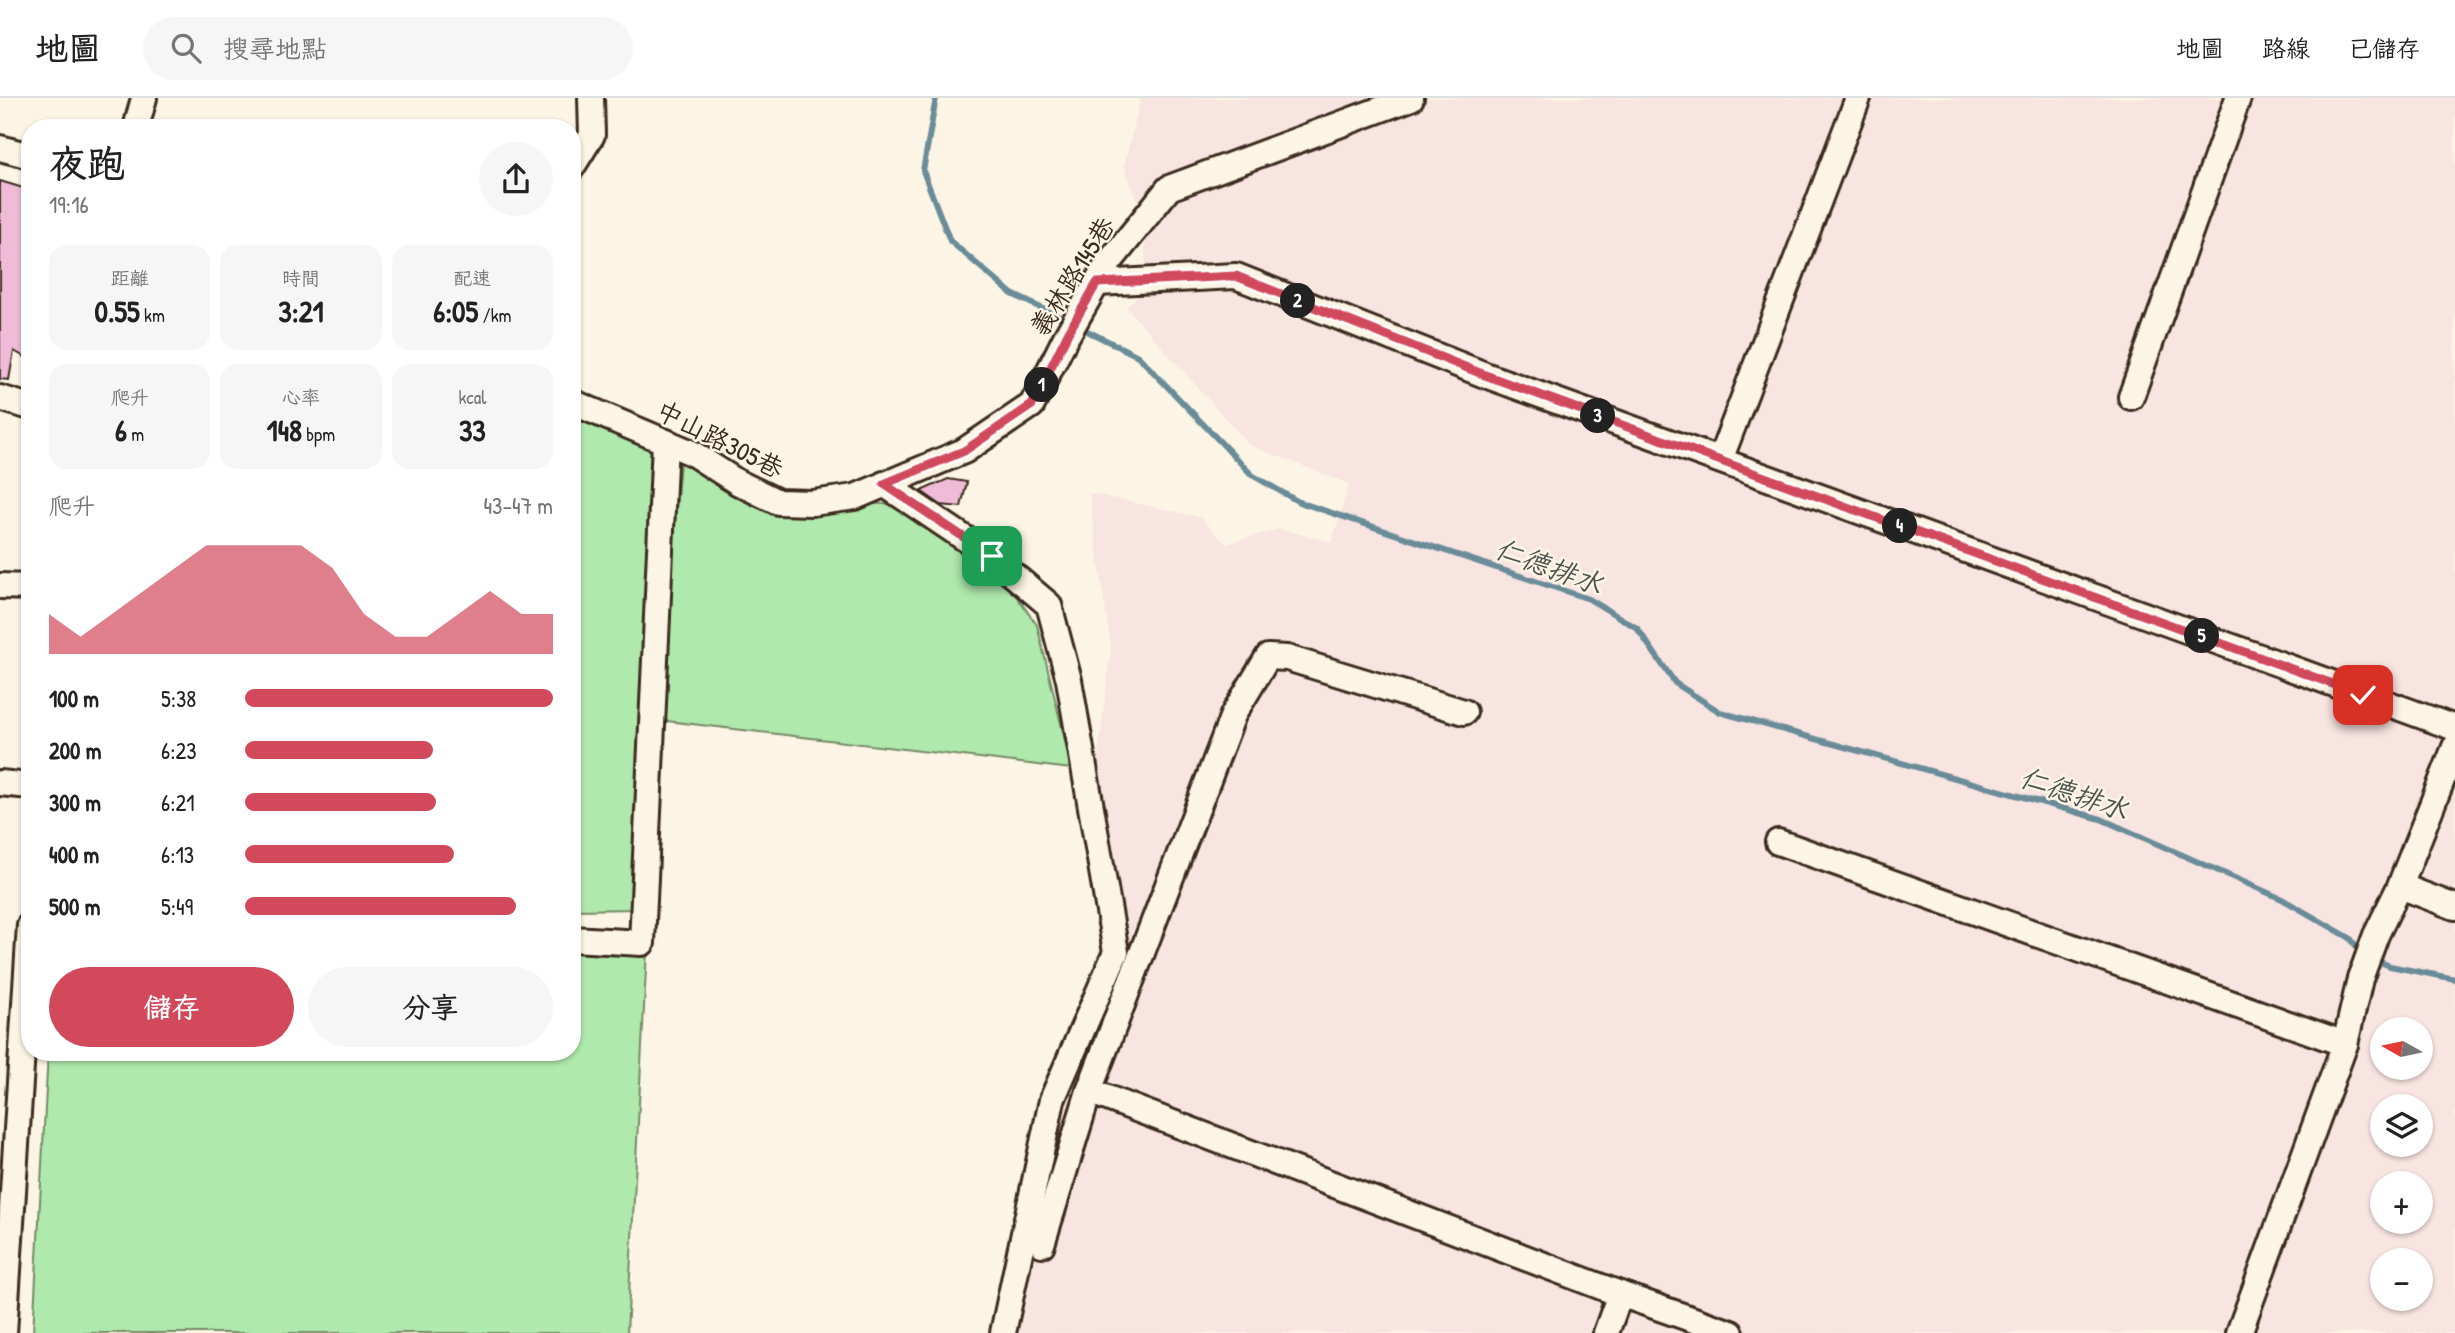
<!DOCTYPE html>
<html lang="zh-TW">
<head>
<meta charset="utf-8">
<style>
  body { margin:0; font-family:"Patrick Hand","LXGW WenKai TC",sans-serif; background:#f6f6f6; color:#222; height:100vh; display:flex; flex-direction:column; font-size:26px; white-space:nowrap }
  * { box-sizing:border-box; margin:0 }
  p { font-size:23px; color:#767676 }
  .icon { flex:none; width:38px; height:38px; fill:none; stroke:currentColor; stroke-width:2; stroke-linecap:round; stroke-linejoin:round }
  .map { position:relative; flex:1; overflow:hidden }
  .sheet { position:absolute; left:21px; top:21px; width:560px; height:942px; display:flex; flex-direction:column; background:#fff; border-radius:28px; box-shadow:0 2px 5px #0004 }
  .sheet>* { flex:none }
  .needle { width:46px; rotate:279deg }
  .buttons { position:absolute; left:2370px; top:919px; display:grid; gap:14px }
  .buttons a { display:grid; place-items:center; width:63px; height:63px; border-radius:50%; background:#fff; box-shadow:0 2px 5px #0004; font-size:35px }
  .pin { position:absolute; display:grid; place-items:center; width:60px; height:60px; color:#fff; margin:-30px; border-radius:14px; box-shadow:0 4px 10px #0006 }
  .km { position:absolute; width:35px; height:35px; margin:-18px; border-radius:50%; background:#222; color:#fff; font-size:19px; line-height:35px; text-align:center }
  .round { display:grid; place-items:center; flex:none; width:74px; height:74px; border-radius:37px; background:#f6f6f6 }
  .head { display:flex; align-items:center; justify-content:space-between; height:119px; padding:0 28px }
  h1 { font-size:38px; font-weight:800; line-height:52px }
  .stats { display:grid; grid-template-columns:repeat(3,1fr); gap:10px; height:119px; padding:7px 28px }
  .stats div { display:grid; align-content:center; border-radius:18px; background:#f6f6f6; text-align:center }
  .stats b { font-size:30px; font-weight:800 }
  .stats small { font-size:19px; font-weight:400 }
  .stats p { font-size:19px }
  .chart { height:196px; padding:14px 28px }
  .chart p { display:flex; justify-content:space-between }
  .chart svg { width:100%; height:126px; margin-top:7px; fill:#d1495b; opacity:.7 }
  .primary-button { display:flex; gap:14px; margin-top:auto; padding:14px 28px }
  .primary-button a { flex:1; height:80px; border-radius:42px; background:#d1495b; color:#fff; font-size:28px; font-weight:800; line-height:80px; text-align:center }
  .primary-button a+a { background:#f6f6f6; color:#222 }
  ul { padding:0 28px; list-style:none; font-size:23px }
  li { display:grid; grid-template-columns:112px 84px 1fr; align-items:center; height:52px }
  li i { height:18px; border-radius:9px; background:#d1495b }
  header { display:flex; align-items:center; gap:42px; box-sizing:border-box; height:98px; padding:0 35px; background:#fff; border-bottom:2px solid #e0e0e0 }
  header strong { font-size:33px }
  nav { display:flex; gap:38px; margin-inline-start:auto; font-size:24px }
  .search { width:490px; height:63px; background:#f6f6f6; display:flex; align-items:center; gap:18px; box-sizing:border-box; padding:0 24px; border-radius:38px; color:#767676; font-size:26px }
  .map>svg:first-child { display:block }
</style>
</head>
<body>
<header>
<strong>地圖</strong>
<div class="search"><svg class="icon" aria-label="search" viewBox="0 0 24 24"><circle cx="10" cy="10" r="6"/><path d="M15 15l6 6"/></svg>搜尋地點</div>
<nav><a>地圖</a><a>路線</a><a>已儲存</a></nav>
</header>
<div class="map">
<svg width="2455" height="1235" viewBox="0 0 2455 1235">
  <rect width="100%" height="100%" fill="#fcf5e5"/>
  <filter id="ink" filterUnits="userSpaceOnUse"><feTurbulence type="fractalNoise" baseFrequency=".0143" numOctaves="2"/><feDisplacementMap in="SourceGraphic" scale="14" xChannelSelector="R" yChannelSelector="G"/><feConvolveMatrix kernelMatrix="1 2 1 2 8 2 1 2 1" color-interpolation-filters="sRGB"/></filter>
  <g filter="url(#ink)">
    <path fill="#f8e4e1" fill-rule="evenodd" d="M1141,0H2455V1235H1012L1032,1107L1095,893L1104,792L1089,734L1111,551L1089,395L1200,419L1226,446L1279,431L1332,444L1349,386L1249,347L1126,209L1147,189L1143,118L1124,67ZM2382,931H2420V970H2382ZM2382,1008H2420V1046H2382ZM2382,1085H2420V1124H2382ZM2382,1162H2420V1200H2382Z"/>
    <g fill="#afe9ad" stroke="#758a66" stroke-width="2">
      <polygon points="572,310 666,350 638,811 572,812"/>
      <polygon points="680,364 775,405 893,406 941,436 1006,484 1037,527 1072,671 659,622"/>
      <polygon points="572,829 648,833 627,1235 33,1235 48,954 572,954"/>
    </g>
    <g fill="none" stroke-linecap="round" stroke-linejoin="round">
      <g stroke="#6a8c99" stroke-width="6">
        <polyline points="936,0 923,73 950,143 1012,196 1068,223"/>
        <polyline points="1077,228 1138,258 1252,377 1299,404 1589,501 1637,530 1675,585 1720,614 2101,721 2282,801 2350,840 2363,857"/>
        <polyline points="2373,861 2390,868 2455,881"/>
      </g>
    </g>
    <g fill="#efbbd7" stroke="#3b2a1e" stroke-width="2">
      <polygon points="0,83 30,92 30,262 14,253 9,282 0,281"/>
      <polygon points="948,381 967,384 961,409 941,407 921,393"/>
    </g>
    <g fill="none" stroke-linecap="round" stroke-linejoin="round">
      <defs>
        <g id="minor">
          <polyline points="136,30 144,0"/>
          <polyline points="0,50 30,58"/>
          <polyline points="572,69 592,37 591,0"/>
          <polyline points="1097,185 1236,178 1485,277 2455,630"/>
          <polyline points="2131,299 2238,0"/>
          <polyline points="0,300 30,309"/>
          <polyline points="572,304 692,355 737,384 778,404 812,405 855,399 964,353 1032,307 1065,241 1107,167 1169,90 1411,0"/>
          <polyline points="1720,362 1858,0"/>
          <polyline points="884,386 991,458 1049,507 1069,582 1116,854 1052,1002 1003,1235"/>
          <polyline points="0,488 30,489"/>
          <polyline points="0,685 30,688"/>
          <polyline points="1778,744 2345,946"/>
          <polyline points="2400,788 2455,809"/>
          <polyline points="572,841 642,845 665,344"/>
          <polyline points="1089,993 1620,1196 1731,1235"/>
          <polyline points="1042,1146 1089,993 1233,617 1268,559 1287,560 1464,614"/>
          <polyline points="4,1235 30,827"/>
          <polyline points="1606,1235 1620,1196"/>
          <polyline points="2239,1235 2345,946 2360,881 2376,837 2400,788 2455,649"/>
        </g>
      </defs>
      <use href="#minor" stroke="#3b2a1e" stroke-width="30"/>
      <use href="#minor" stroke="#fcf5e5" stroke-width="24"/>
    </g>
  </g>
  <g fill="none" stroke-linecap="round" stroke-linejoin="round" filter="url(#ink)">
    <defs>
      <polyline id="route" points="992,458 884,386 964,353 1032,307 1068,235 1097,185 1236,178 1485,277 2363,597"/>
    </defs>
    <use href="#route" stroke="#fff" stroke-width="14"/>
    <use href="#route" stroke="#d1495b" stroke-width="9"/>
  </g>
  <g text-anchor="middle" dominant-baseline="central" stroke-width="5" stroke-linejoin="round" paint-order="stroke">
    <g font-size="26" fill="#3b2a1e" stroke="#fcf5e5">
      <text transform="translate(1072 178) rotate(-58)">義林路145巷</text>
      <text transform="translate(720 341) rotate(27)">中山路305巷</text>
    </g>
    <g font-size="28" font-style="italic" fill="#4e5351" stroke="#fcf5e5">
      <text transform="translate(1549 468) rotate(20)">仁德排水</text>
      <text transform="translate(2074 695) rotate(18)">仁德排水</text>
    </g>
  </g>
</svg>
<div class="buttons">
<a><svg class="needle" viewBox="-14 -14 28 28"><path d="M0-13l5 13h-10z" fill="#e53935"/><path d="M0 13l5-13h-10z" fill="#767676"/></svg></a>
<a><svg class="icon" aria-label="layers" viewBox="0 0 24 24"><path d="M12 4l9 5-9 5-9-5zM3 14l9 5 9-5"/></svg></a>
<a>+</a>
<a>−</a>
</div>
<div class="pin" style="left:992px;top:458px;background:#1e9e55"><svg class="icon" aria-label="arrive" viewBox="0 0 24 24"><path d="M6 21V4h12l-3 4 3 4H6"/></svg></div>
<div class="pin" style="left:2363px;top:597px;background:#d93025"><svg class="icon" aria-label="check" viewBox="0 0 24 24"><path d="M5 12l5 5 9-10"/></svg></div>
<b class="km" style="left:1042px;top:287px">1</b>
<b class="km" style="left:1298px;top:203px">2</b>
<b class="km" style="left:1598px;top:318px">3</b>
<b class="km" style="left:1900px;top:428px">4</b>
<b class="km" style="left:2202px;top:538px">5</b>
<section class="sheet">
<div class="head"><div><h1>夜跑</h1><p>19:16</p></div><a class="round"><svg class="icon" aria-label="share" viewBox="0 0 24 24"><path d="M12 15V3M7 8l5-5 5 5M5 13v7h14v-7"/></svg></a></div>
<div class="stats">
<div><p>距離</p><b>0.55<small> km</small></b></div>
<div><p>時間</p><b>3:21</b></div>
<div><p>配速</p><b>6:05<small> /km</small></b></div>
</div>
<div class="stats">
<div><p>爬升</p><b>6<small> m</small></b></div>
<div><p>心率</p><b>148<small> bpm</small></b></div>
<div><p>kcal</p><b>33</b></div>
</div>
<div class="chart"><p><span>爬升</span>43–47 m</p>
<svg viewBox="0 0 160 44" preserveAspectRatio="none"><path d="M0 44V30L10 38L20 30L30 22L40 14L50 6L60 6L70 6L80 6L90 14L100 30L110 38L120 38L130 30L140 22L150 30L160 30V44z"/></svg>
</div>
<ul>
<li><b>100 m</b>5:38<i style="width:100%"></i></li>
<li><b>200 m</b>6:23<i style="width:61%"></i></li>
<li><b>300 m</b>6:21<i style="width:62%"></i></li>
<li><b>400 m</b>6:13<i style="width:68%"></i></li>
<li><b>500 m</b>5:49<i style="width:88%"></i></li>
</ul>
<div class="primary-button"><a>儲存</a><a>分享</a></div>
</section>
</div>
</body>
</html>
